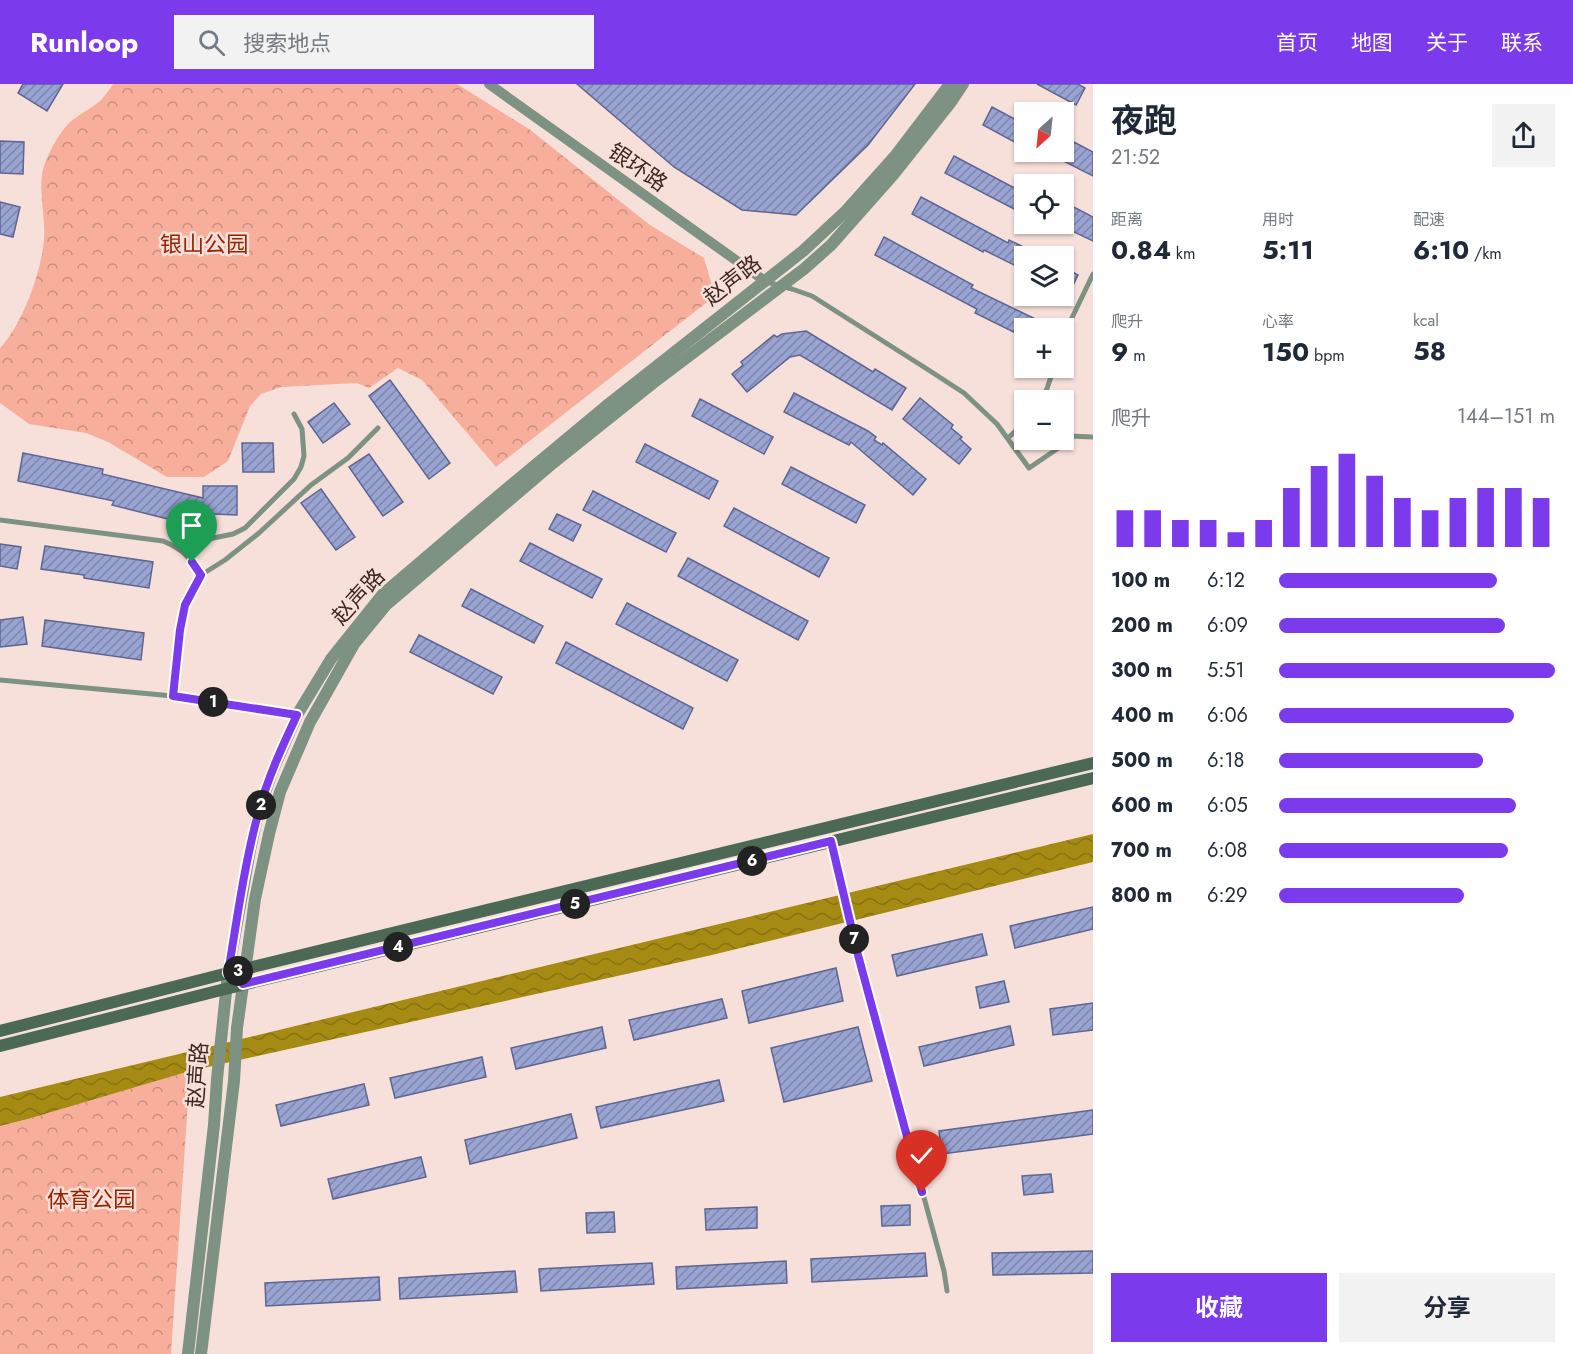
<!DOCTYPE html>
<html lang="zh">
<head>
<meta charset="utf-8">
<style>
  body { margin:0; font-family:Jost,"Noto Sans SC",sans-serif; background:#f2f2f3; color:#1f2937; height:100vh; display:flex; flex-direction:column; font-size:22px; white-space:nowrap }
  * { box-sizing:border-box; margin:0 }
  p { font-size:20px; color:#747a83 }
  .icon { flex:none; width:33px; height:33px; fill:none; stroke:currentColor; stroke-width:2; stroke-linecap:round; stroke-linejoin:round }
  .map { position:relative; flex:1; overflow:hidden }
  .drawer { display:flex; flex-direction:column; background:#fff; width:480px }
  .drawer>* { flex:none }
  .needle { width:39px; rotate:207deg }
  .fabs { position:absolute; left:1014px; top:18px; display:grid; gap:12px }
  .fabs a { display:grid; place-items:center; width:60px; height:60px; border-radius:0px; background:#fff; box-shadow:0 2px 4px #0004; font-size:30px }
  .pin { position:absolute; display:grid; place-items:center; width:51px; height:51px; color:#fff; margin:-62px -26px; border-radius:50% 50% 50% 0; rotate:-45deg; box-shadow:0 0 6px #0007 }
  .pin .icon { rotate:45deg }
  .km { position:absolute; width:30px; height:30px; margin:-15px; border-radius:50%; background:#222; color:#fff; font-size:16px; line-height:30px; text-align:center }
  .round { display:grid; place-items:center; flex:none; width:63px; height:63px; border-radius:0px; background:#f2f2f3 }
  .summary { display:flex; align-items:center; justify-content:space-between; height:102px; padding:0 18px }
  h1 { font-size:33px; font-weight:700; line-height:45px }
  .stats { display:grid; grid-template-columns:repeat(3,1fr); gap:9px; height:102px; padding:6px 18px }
  .stats div { display:grid; align-content:center }
  .stats b { font-size:26px; font-weight:700 }
  .stats small { font-size:16px; font-weight:400 }
  .stats p { font-size:16px }
  .chart { height:168px; padding:12px 18px }
  .chart p { display:flex; justify-content:space-between }
  .chart svg { width:100%; height:108px; margin-top:6px; stroke:#7c3aed; stroke-width:6 }
  .action { display:flex; gap:12px; margin-top:auto; padding:12px 18px }
  .action a { flex:1; height:69px; border-radius:0px; background:#7c3aed; color:#fff; font-size:24px; font-weight:700; line-height:69px; text-align:center }
  .action a+a { background:#f2f2f3; color:#1f2937 }
  ul { padding:0 18px; list-style:none; font-size:20px }
  li { display:grid; grid-template-columns:96px 72px 1fr; align-items:center; height:45px }
  li i { height:15px; border-radius:8px; background:#7c3aed }
  header { display:flex; align-items:center; gap:36px; box-sizing:border-box; height:84px; padding:0 30px; background:#7c3aed; color:#fff }
  header strong { font-size:28px }
  nav { display:flex; gap:33px; margin-inline-start:auto; font-size:21px }
  .search { width:420px; height:54px; background:#f2f2f3; display:flex; align-items:center; gap:15px; box-sizing:border-box; padding:0 21px; border-radius:0px; color:#747a83; font-size:22px }
  main { display:flex; flex:1; min-height:0 }
  .map>svg:first-child { display:block }
</style>
</head>
<body>
<header>
<strong>Runloop</strong>
<div class="search"><svg class="icon" aria-label="search" viewBox="0 0 24 24"><circle cx="10" cy="10" r="6"/><path d="M15 15l6 6"/></svg>搜索地点</div>
<nav><a>首页</a><a>地图</a><a>关于</a><a>联系</a></nav>
</header>
<main>
<div class="map">
<svg width="1093" height="1270" viewBox="0 0 1093 1270">
  <defs>
    <pattern id="park-crowns" width="20" height="18" patternUnits="userSpaceOnUse" patternTransform="scale(1.5)"><rect width="20" height="18" fill="#f7af9c"/><path d="M2 6a3 3 0 1 1 6 0M12 15a3 3 0 1 1 6 0" fill="none" stroke="#c98e7f"/></pattern>
    <pattern id="water-waves" width="16" height="10" patternUnits="userSpaceOnUse" patternTransform="scale(1.5)"><rect width="16" height="10" fill="#a58b13"/><path d="M0 5q4-4 8 0t8 0" fill="none" stroke="#887211"/></pattern>
    <pattern id="building-hatch" width="6" height="6" patternUnits="userSpaceOnUse" patternTransform="scale(1.5)"><rect width="6" height="6" fill="#99a4d3"/><path d="M-1 1l2-2M0 6l6-6M5 7l2-2" fill="none" stroke="#7e86ab"/></pattern>
  </defs>
  <rect width="100%" height="100%" fill="#f8e0da"/>
  <g fill="url(#park-crowns)">
    <path d="M113,0H457L529,45L650,141L704,174L715,212L496,383L422,296L398,284L369,304L357,299L281,303L261,310L250,322L228,377L204,393H167L108,358L86,349L29,340L0,319V264C22,242 42,186 44,155C46,132 37,106 44,82C49,68 58,50 69,39C79,30 93,24 102,15C106,10 110,5 113,0Z"/>
    <polygon points="190,987 171,1270 0,1270 0,1042 28,1035"/>
  </g>
  <polygon fill="url(#water-waves)" points="1093,750 1093,778 712,871 190,987 28,1035 0,1042 0,1013"/>
  <g fill="url(#building-hatch)" stroke="#5d6591" stroke-width="1.5">
    <polygon points="23,0 63,0 47,27 18,9"/>
    <polygon points="577,0 915,0 868,61 796,131 742,126 674,83"/>
    <polygon points="1037,0 1078,0 1085,4 1076,21"/>
    <polygon points="992,23 1024,40 1024,63 983,41"/>
    <polygon points="1070,56 1093,68 1093,92 1046,68 1064,68"/>
    <polygon points="0,57 24,58 23,90 0,89"/>
    <polygon points="954,72 1024,109 1016,126 945,89"/>
    <polygon points="921,113 1008,159 1009,156 1042,172 1024,172 1024,186 984,166 983,168 912,130"/>
    <polygon points="0,118 20,123 13,153 0,150"/>
    <polygon points="1064,118 1093,133 1093,157 1064,143"/>
    <polygon points="884,153 973,201 971,204 1054,244 1024,244 1024,253 975,229 977,225 875,171"/>
    <polygon points="1064,183 1078,191 1064,220"/>
    <polygon points="806,247 873,288 875,285 906,304 892,326 800,271 790,273 747,308 732,290 743,281 741,278 774,251 777,253 782,250"/>
    <polygon points="390,296 450,379 429,395 369,312"/>
    <polygon points="794,309 868,347 876,353 874,356 882,361 883,359 926,395 913,411 851,358 849,361 784,328"/>
    <polygon points="920,314 953,341 951,344 962,353 960,355 971,365 959,380 903,335"/>
    <polygon points="700,315 773,353 764,370 692,332"/>
    <polygon points="334,319 350,340 323,359 308,338"/>
    <polygon points="242,359 273,359 274,388 243,388"/>
    <polygon points="645,360 718,397 709,415 636,378"/>
    <polygon points="23,369 103,385 102,390 203,414 203,402 237,402 237,431 187,429 184,439 112,421 114,417 18,397"/>
    <polygon points="369,370 403,418 383,432 349,383"/>
    <polygon points="791,383 865,421 856,439 782,400"/>
    <polygon points="321,405 355,453 336,466 301,419"/>
    <polygon points="593,407 676,449 666,468 583,426"/>
    <polygon points="734,424 829,474 819,493 724,442"/>
    <polygon points="557,430 581,441 573,457 549,445"/>
    <polygon points="530,459 602,495 592,514 520,477"/>
    <polygon points="0,460 21,463 17,485 0,482"/>
    <polygon points="45,462 153,478 149,504 84,494 84,491 41,485"/>
    <polygon points="688,474 808,537 798,556 678,492"/>
    <polygon points="471,505 543,542 534,559 462,522"/>
    <polygon points="627,519 738,576 727,597 616,540"/>
    <polygon points="23,533 27,560 0,563 0,536"/>
    <polygon points="45,536 144,549 141,576 42,562"/>
    <polygon points="419,551 502,593 493,610 410,568"/>
    <polygon points="566,558 693,624 683,645 556,579"/>
    <polygon points="1093,823 1093,845 1015,864 1010,842"/>
    <polygon points="982,850 987,871 897,892 892,871"/>
    <polygon points="836,884 843,917 749,939 742,907"/>
    <polygon points="1004,897 1009,918 980,924 976,903"/>
    <polygon points="722,915 727,934 634,956 629,936"/>
    <polygon points="1093,919 1093,946 1053,951 1050,925"/>
    <polygon points="1010,942 1014,961 924,982 919,963"/>
    <polygon points="602,943 606,964 516,985 511,964"/>
    <polygon points="858,943 872,997 784,1018 771,964"/>
    <polygon points="482,973 486,993 395,1014 390,994"/>
    <polygon points="719,996 724,1017 601,1044 596,1023"/>
    <polygon points="364,1000 369,1021 281,1042 276,1021"/>
    <polygon points="1093,1026 1093,1050 942,1070 939,1047"/>
    <polygon points="571,1030 577,1054 470,1080 465,1056"/>
    <polygon points="421,1073 426,1093 333,1115 328,1095"/>
    <polygon points="1051,1090 1053,1108 1024,1111 1022,1092"/>
    <polygon points="910,1121 910,1141 882,1142 881,1122"/>
    <polygon points="757,1123 757,1144 706,1146 705,1125"/>
    <polygon points="614,1128 615,1148 587,1149 586,1129"/>
    <polygon points="1093,1167 1093,1189 993,1191 992,1169"/>
    <polygon points="925,1169 927,1192 812,1198 811,1175"/>
    <polygon points="786,1177 787,1199 677,1205 676,1183"/>
    <polygon points="652,1179 654,1200 541,1207 539,1185"/>
    <polygon points="515,1187 517,1208 400,1215 399,1194"/>
    <polygon points="379,1193 380,1216 266,1222 265,1199"/>
  </g>
  <g fill="none" stroke-linecap="round" stroke-linejoin="round">
    <g stroke="#7d9283" stroke-width="5">
      <polyline points="767,198 792,205 812,212 927,285 964,309 997,340 1029,384 1057,365 1069,352 1064,344"/>
      <polyline points="1064,256 1070,238 1093,190"/>
      <polyline points="1043,316 1054,284"/>
      <polyline points="1069,352 1093,353"/>
      <polyline points="1008,354 1024,339"/>
      <path d="M0,436L163,457C184,466 188,472 201,491L225,476L259,449L311,401L348,374L378,344"/>
      <polyline points="180,464 199,457 233,450 245,444 294,395 301,383 304,372 302,345 294,330"/>
      <polyline points="0,596 173,612 295,630"/>
      <polyline points="173,612 180,546 185,521 201,491"/>
      <polyline points="831,758 858,871 944,1187 947,1207"/>
    </g>
    <polyline stroke="#7d9283" stroke-width="10" points="489,0 765,197"/>
    <g stroke="#7d9283" stroke-width="12">
      <polyline points="188,1270 214,1041 217,995 228,889 250,766 258,729 272,688 297,631 331,575 383,510 485,423 605,323 803,167 845,128 896,71 950,0"/>
      <polyline points="201,1270 234,997 237,944 255,815 269,750 280,708 310,638 354,560 386,521 553,379 653,299 804,185 831,161 893,91 951,18 963,0"/>
    </g>
    <g stroke="#4b6955" stroke-width="12">
      <polyline points="0,947 228,889 1093,679"/>
      <polyline points="0,962 225,905 1093,694"/>
    </g>
  </g>
  <g fill="none" stroke-linecap="round" stroke-linejoin="round">
    <defs>
      <path id="route" d="M192,478L201,491L185,521L180,546L173,612L297,631C282,663 267,695 258,730C244,782 237,836 228,889L246,885L243,900L831,757L858,871L922,1108"/>
    </defs>
    <use href="#route" stroke="#fff" stroke-width="12"/>
    <use href="#route" stroke="#7c3aed" stroke-width="8"/>
  </g>
  <g text-anchor="middle" dominant-baseline="central" stroke-width="5" stroke-linejoin="round" paint-order="stroke">
    <g font-size="22" fill="#3e2822" stroke="#f8e0da">
      <text transform="translate(638 83) rotate(35)">银环路</text>
      <text transform="translate(732 196) rotate(-38)">赵声路</text>
      <text transform="translate(358 512) rotate(-48)">赵声路</text>
      <text transform="translate(197 991) rotate(-86)">赵声路</text>
    </g>
    <g font-size="22" fill="#972200" stroke="#f8e0da">
      <text x="204" y="160">银山公园</text>
      <text x="91" y="1115">体育公园</text>
    </g>
  </g>
</svg>
<div class="fabs">
<a><svg class="needle" viewBox="-14 -14 28 28"><path d="M0-13l5 13h-10z" fill="#e53935"/><path d="M0 13l5-13h-10z" fill="#747a83"/></svg></a>
<a><svg class="icon" aria-label="locate" viewBox="0 0 24 24"><circle cx="12" cy="12" r="6"/><path d="M12 2v4M12 18v4M2 12h4M18 12h4"/></svg></a>
<a><svg class="icon" aria-label="layers" viewBox="0 0 24 24"><path d="M12 4l9 5-9 5-9-5zM3 14l9 5 9-5"/></svg></a>
<a>+</a>
<a>−</a>
</div>
<div class="pin" style="left:192px;top:478px;background:#1e9e55"><svg class="icon" aria-label="arrive" viewBox="0 0 24 24"><path d="M6 21V4h12l-3 4 3 4H6"/></svg></div>
<div class="pin" style="left:922px;top:1108px;background:#d93025"><svg class="icon" aria-label="check" viewBox="0 0 24 24"><path d="M5 12l5 5 9-10"/></svg></div>
<b class="km" style="left:213px;top:618px">1</b>
<b class="km" style="left:261px;top:721px">2</b>
<b class="km" style="left:238px;top:887px">3</b>
<b class="km" style="left:398px;top:863px">4</b>
<b class="km" style="left:575px;top:820px">5</b>
<b class="km" style="left:752px;top:777px">6</b>
<b class="km" style="left:854px;top:855px">7</b>
</div>
<section class="drawer">
<div class="summary"><div><h1>夜跑</h1><p>21:52</p></div><a class="round"><svg class="icon" aria-label="share" viewBox="0 0 24 24"><path d="M12 15V3M7 8l5-5 5 5M5 13v7h14v-7"/></svg></a></div>
<div class="stats">
<div><p>距离</p><b>0.84<small> km</small></b></div>
<div><p>用时</p><b>5:11</b></div>
<div><p>配速</p><b>6:10<small> /km</small></b></div>
</div>
<div class="stats">
<div><p>爬升</p><b>9<small> m</small></b></div>
<div><p>心率</p><b>150<small> bpm</small></b></div>
<div><p>kcal</p><b>58</b></div>
</div>
<div class="chart"><p><span>爬升</span>144–151 m</p>
<svg viewBox="0 0 160 44" preserveAspectRatio="none"><path d="M5 44V29M15 44V29M25 44V33M35 44V33M45 44V38M55 44V33M65 44V20M75 44V11M85 44V6M95 44V15M105 44V24M115 44V29M125 44V24M135 44V20M145 44V20M155 44V24"/></svg>
</div>
<ul>
<li><b>100 m</b>6:12<i style="width:79%"></i></li>
<li><b>200 m</b>6:09<i style="width:82%"></i></li>
<li><b>300 m</b>5:51<i style="width:100%"></i></li>
<li><b>400 m</b>6:06<i style="width:85%"></i></li>
<li><b>500 m</b>6:18<i style="width:74%"></i></li>
<li><b>600 m</b>6:05<i style="width:86%"></i></li>
<li><b>700 m</b>6:08<i style="width:83%"></i></li>
<li><b>800 m</b>6:29<i style="width:67%"></i></li>
</ul>
<div class="action"><a>收藏</a><a>分享</a></div>
</section>
</main>
</body>
</html>
